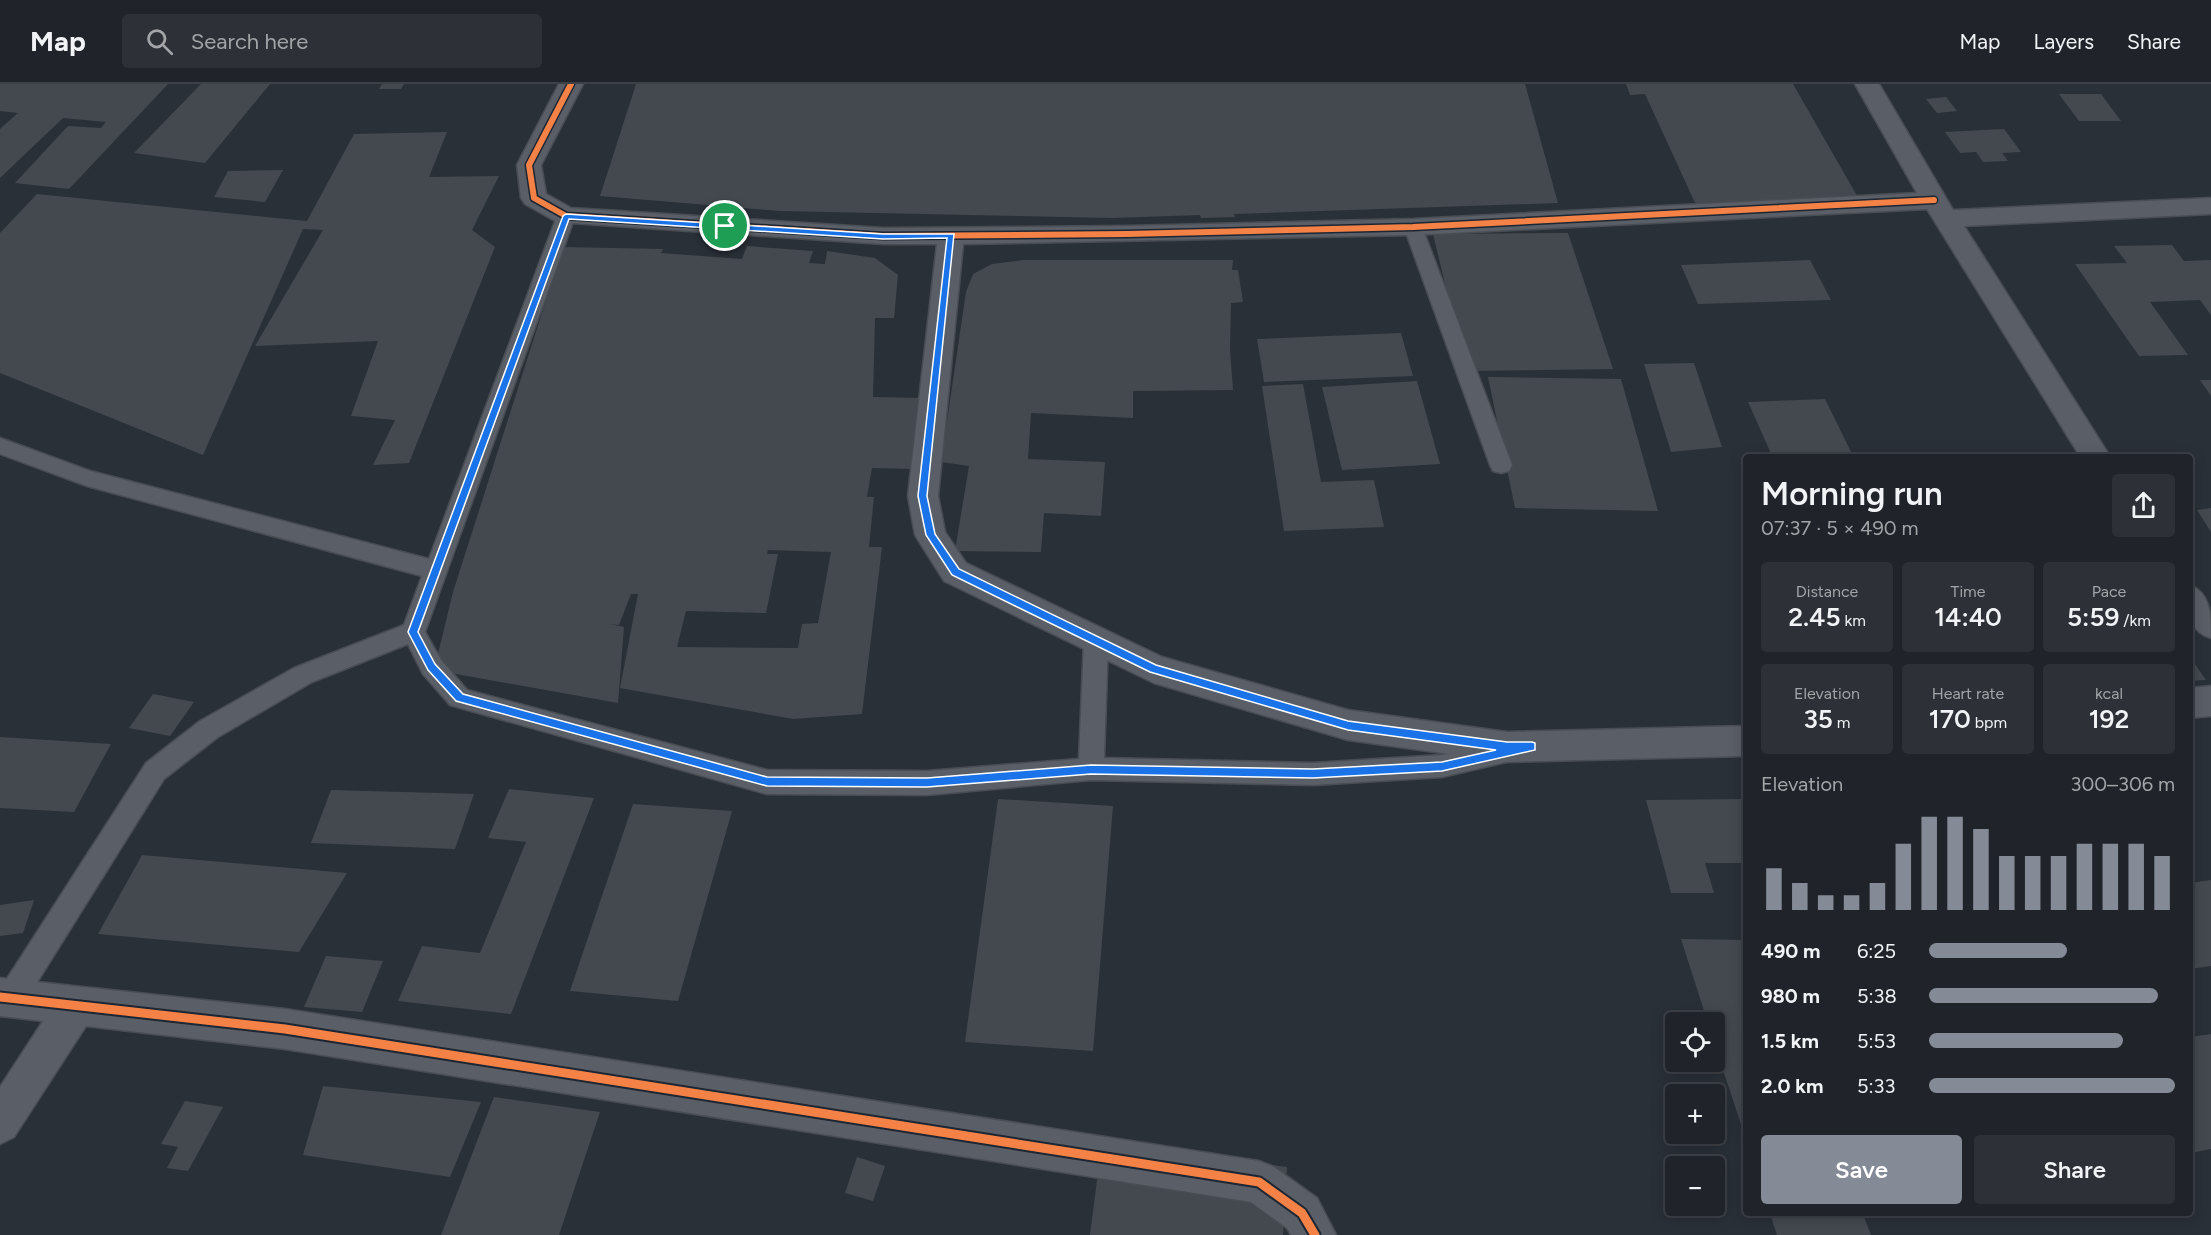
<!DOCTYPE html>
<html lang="en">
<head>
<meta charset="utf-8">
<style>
  body { margin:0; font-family:Figtree,sans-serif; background:#2d3036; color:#f1f3f6; height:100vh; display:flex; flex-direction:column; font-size:22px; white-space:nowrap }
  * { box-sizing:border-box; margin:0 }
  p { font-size:20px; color:#a2a4a8 }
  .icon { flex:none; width:33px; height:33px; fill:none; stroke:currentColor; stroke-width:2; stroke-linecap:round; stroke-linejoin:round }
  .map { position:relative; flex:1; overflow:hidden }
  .panel { position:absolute; left:1743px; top:370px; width:450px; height:762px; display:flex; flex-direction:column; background:#20242a; border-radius:6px; box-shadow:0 3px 15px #0003,0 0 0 2px #3d4147 }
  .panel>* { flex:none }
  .tools { position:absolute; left:1665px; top:928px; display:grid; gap:12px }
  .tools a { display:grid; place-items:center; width:60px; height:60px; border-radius:6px; background:#20242a; box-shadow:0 3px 15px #0003,0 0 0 2px #3d4147; font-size:30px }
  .pin { position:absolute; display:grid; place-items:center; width:51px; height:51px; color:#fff; margin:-26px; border:3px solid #fff; border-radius:50%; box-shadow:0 2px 6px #0007 }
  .round { display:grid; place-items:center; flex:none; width:63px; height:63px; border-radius:6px; background:#2d3036 }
  .summary { display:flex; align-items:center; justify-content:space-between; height:102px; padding:0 18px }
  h1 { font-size:33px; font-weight:600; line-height:45px }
  .metrics { display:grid; grid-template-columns:repeat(3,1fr); gap:9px; height:102px; padding:6px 18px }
  .metrics div { display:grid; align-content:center; border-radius:6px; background:#2d3036; text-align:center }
  .metrics b { font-size:26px; font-weight:600 }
  .metrics small { font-size:16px; font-weight:400 }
  .metrics p { font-size:16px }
  .chart { height:168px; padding:12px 18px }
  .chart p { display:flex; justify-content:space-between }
  .chart svg { width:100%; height:108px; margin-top:6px; stroke:#848b96; stroke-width:6 }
  .button { display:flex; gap:12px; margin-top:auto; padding:12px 18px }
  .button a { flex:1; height:69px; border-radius:6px; background:#848b96; color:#fff; font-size:24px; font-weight:600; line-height:69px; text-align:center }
  .button a+a { background:#2d3036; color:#f1f3f6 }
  ul { padding:0 18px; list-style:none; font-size:20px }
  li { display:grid; grid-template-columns:96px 72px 1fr; align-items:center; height:45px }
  li i { height:15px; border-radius:8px; background:#848b96 }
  header { display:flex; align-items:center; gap:36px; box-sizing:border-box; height:84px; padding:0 30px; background:#20242a; border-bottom:2px solid #3d4147 }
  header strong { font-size:28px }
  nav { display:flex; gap:33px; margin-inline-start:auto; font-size:21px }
  .search { width:420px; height:54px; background:#2d3036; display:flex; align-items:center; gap:15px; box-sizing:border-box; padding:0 21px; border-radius:6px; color:#a2a4a8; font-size:22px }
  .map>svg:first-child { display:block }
</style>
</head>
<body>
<header>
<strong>Map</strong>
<div class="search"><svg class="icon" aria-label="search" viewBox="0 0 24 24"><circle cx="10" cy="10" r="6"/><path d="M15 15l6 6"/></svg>Search here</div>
<nav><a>Map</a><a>Layers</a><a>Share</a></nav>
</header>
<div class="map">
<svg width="2211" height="1151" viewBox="0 0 2211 1151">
  <rect width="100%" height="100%" fill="#2a3038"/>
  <g fill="#444950" fill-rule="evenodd">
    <polygon points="0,0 168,0 69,105 15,99 68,42 101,44 106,38 63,34 0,94 0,45 18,29 0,27"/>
    <polygon points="201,0 270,0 205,79 134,69"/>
    <polygon points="382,0 404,0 401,5 379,5"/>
    <polygon points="636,0 1525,0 1558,119 1234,130 1235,133 1201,134 1200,131 1113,134 780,127 600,112"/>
    <polygon points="1626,0 1793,0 1860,117 1696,121 1645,10 1630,11"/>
    <polygon points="2059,10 2101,10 2121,37 2079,37"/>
    <polygon points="1946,13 1957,27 1937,29 1926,15"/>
    <polygon points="2004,45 2021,68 2002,69 2008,77 1983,78 1976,68 1960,69 1945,48"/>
    <polygon points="447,48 429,93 499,92 472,146 495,163 409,379 373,381 395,336 351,332 378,257 255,262 323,146 303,145 203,371 0,289 0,149 37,110 307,137 354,50"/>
    <polygon points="283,86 265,118 214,113 228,87"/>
    <polygon points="1568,149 1613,285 1466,287 1433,150"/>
    <polygon points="2172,161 2184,177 2211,176 2211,231 2200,216 2150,218 2188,271 2139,272 2075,180 2127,179 2114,162"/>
    <path d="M747,162L813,167L809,179L825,180L827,167L875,174L898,191L894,234H875L873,313L926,314L912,385L872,384L867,413H874L869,463H882L862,630L793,635L620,604L638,510H631L619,541L609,540L624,543L618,619L434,586L453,508L563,163L663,165L661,169L742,175ZM768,466L831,468L818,539L802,540L798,564L677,563L686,527L766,529L778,470H767Z"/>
    <polygon points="1023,176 1233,176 1232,186 1238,186 1243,218 1231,219 1230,266 1233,306 1133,307 1133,334 1031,329 1028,375 1105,378 1101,432 1044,429 1041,468 955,467 969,382 941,378 966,208 973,190 992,180"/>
    <polygon points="1810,176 1831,216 1698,220 1681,181"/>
    <polygon points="1401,249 1413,292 1264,298 1257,255"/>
    <polygon points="1694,279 1722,363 1671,368 1644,280"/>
    <polygon points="1488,293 1621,295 1658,427 1515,424"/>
    <polygon points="2200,296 2211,296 2211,312"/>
    <polygon points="1417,297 1440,380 1342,386 1322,303"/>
    <polygon points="1303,300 1321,398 1374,396 1384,443 1284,447 1262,302"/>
    <polygon points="1825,315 1854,374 1773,374 1748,318"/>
    <polygon points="2211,424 2211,448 2197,426"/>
    <polygon points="2190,573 2206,596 2190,597"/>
    <polygon points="153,610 194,618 170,652 129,644"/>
    <polygon points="0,653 111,660 74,728 0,724"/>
    <polygon points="509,705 594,714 511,930 398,917 422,862 480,869 526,758 488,754"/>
    <polygon points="331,706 474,710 455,765 311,759"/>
    <polygon points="998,715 1113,722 1093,967 965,958"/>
    <polygon points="1746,715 1746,779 1705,779 1714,809 1671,809 1646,716"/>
    <polygon points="633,720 732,727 678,917 570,907"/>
    <polygon points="142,771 347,789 299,868 98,850"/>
    <polygon points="2211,796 2211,882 2190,885 2190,799"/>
    <polygon points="34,816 23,849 0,852 0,821"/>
    <polygon points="1681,855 1746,856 1746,1055 1714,959 1714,939 1708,939"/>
    <polygon points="326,872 383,877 362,928 304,923"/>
    <polygon points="2211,950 2211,1065 2190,1069 2190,953"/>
    <polygon points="323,1002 481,1018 450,1093 303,1071"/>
    <polygon points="494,1013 600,1028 559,1151 441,1151"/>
    <polygon points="185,1017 223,1023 188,1087 167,1084 178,1063 161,1060"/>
    <polygon points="1102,1058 1287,1083 1283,1151 1090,1151"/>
    <polygon points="857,1073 885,1082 873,1117 845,1109"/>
    <polygon points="1770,1130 1863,1130 1871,1151 1777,1151"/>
  </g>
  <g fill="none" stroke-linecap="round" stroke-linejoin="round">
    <defs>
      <g id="service">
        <polygon points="566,126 573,128 575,132 425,548 441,576 467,606 767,686 927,687 1079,675 1084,557 1088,550 1096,547 1104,550 1108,557 1104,674 1313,679 1442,671 1510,656 1519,659 1523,667 1519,675 1442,693 1313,701 1091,696 927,711 767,710 450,621 423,590 408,560 312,598 218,653 164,695 21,924 11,928 1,924 1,904 146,679 200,637 294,584 404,541 422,492 87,402 0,370 0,354 90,387 429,475 557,132 559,128"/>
        <polygon points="1413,137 1420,139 1422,143 1512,381 1509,387 1501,389 1493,387 1490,381 1404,143 1406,139"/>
      </g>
      <g id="minor">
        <polygon points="559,0 583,0 541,81 546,110 571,124 883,144 1127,142 1413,135 1917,109 1855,0 1879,0 1953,126 2211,114 2211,130 1964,142 2111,374 2081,374 1927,125 1413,151 963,160 938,412 945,448 966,479 1162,573 1348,626 1507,648 1746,642 1746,672 1507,678 1348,656 1154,599 944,497 915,451 908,412 937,160 883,160 557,138 525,120 521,114 517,81"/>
        <path d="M2190,501C2211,510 2211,531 2211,554C2185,546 2190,524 2190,501Z"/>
        <polygon points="2211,602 2211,632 2190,634 2190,604"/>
        <polygon points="0,894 285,925 1259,1077 1274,1083 1317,1114 1336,1151 1291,1151 1287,1144 1251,1118 285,965 86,942 14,1053 0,1060 0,1003 43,937 0,932"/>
      </g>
    </defs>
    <use href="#service" stroke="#484c53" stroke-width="3"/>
    <use href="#minor" stroke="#484c53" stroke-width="3"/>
    <use href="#service" fill="#5a5e66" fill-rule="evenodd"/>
    <use href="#minor" fill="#5a5e66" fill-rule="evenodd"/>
    <defs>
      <polyline id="cycleway-far1" points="571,0 529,81 534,114 566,132 883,152 1127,150 1413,143 1934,116"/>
      <polyline id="cycleway" points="0,913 285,945 1259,1098 1302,1129 1315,1151"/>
    </defs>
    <use href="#cycleway-far1" stroke="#1d2633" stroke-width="9"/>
    <use href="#cycleway" stroke="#1d2633" stroke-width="13"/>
    <use href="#cycleway-far1" stroke="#f48246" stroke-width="6"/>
    <use href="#cycleway" stroke="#f48246" stroke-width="9"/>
  </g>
  <path fill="#1a73e8" stroke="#fff" stroke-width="1.5" fill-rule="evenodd" d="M566,130L883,150H954L927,412L935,450L959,485L1156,581L1348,637L1507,658H1532L1535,659V666L1442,687L1313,694L1091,690L927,703L767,702L456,617L428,586L408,548L563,132ZM569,135L883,155L947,154L918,412L926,451L952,491L1150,588L1348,646L1496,666L1442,678L1313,685L1091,681L927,694L767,693L463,610L435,580L418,548Z"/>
</svg>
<div class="tools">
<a><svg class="icon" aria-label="locate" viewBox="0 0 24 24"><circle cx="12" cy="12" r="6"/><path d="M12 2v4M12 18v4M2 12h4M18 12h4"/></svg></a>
<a>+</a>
<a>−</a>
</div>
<div class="pin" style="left:725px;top:142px;background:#1e9e55"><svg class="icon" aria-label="arrive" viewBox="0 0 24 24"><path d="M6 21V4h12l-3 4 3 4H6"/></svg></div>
<section class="panel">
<div class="summary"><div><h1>Morning run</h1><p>07:37 · 5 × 490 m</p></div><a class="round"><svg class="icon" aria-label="share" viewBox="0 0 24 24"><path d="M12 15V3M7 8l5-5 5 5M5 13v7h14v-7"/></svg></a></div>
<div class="metrics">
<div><p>Distance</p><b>2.45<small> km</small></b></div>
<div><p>Time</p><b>14:40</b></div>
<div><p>Pace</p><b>5:59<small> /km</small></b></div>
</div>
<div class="metrics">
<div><p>Elevation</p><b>35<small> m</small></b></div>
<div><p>Heart rate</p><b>170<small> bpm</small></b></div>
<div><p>kcal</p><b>192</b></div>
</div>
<div class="chart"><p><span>Elevation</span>300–306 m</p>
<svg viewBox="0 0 160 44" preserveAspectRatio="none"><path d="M5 44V27M15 44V33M25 44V38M35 44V38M45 44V33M55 44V17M65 44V6M75 44V6M85 44V11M95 44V22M105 44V22M115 44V22M125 44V17M135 44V17M145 44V17M155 44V22"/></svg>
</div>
<ul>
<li><b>490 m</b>6:25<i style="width:56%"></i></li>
<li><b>980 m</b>5:38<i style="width:93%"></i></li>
<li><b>1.5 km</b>5:53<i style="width:79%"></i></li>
<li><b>2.0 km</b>5:33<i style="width:100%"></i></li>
</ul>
<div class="button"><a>Save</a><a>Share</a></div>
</section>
</div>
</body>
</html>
